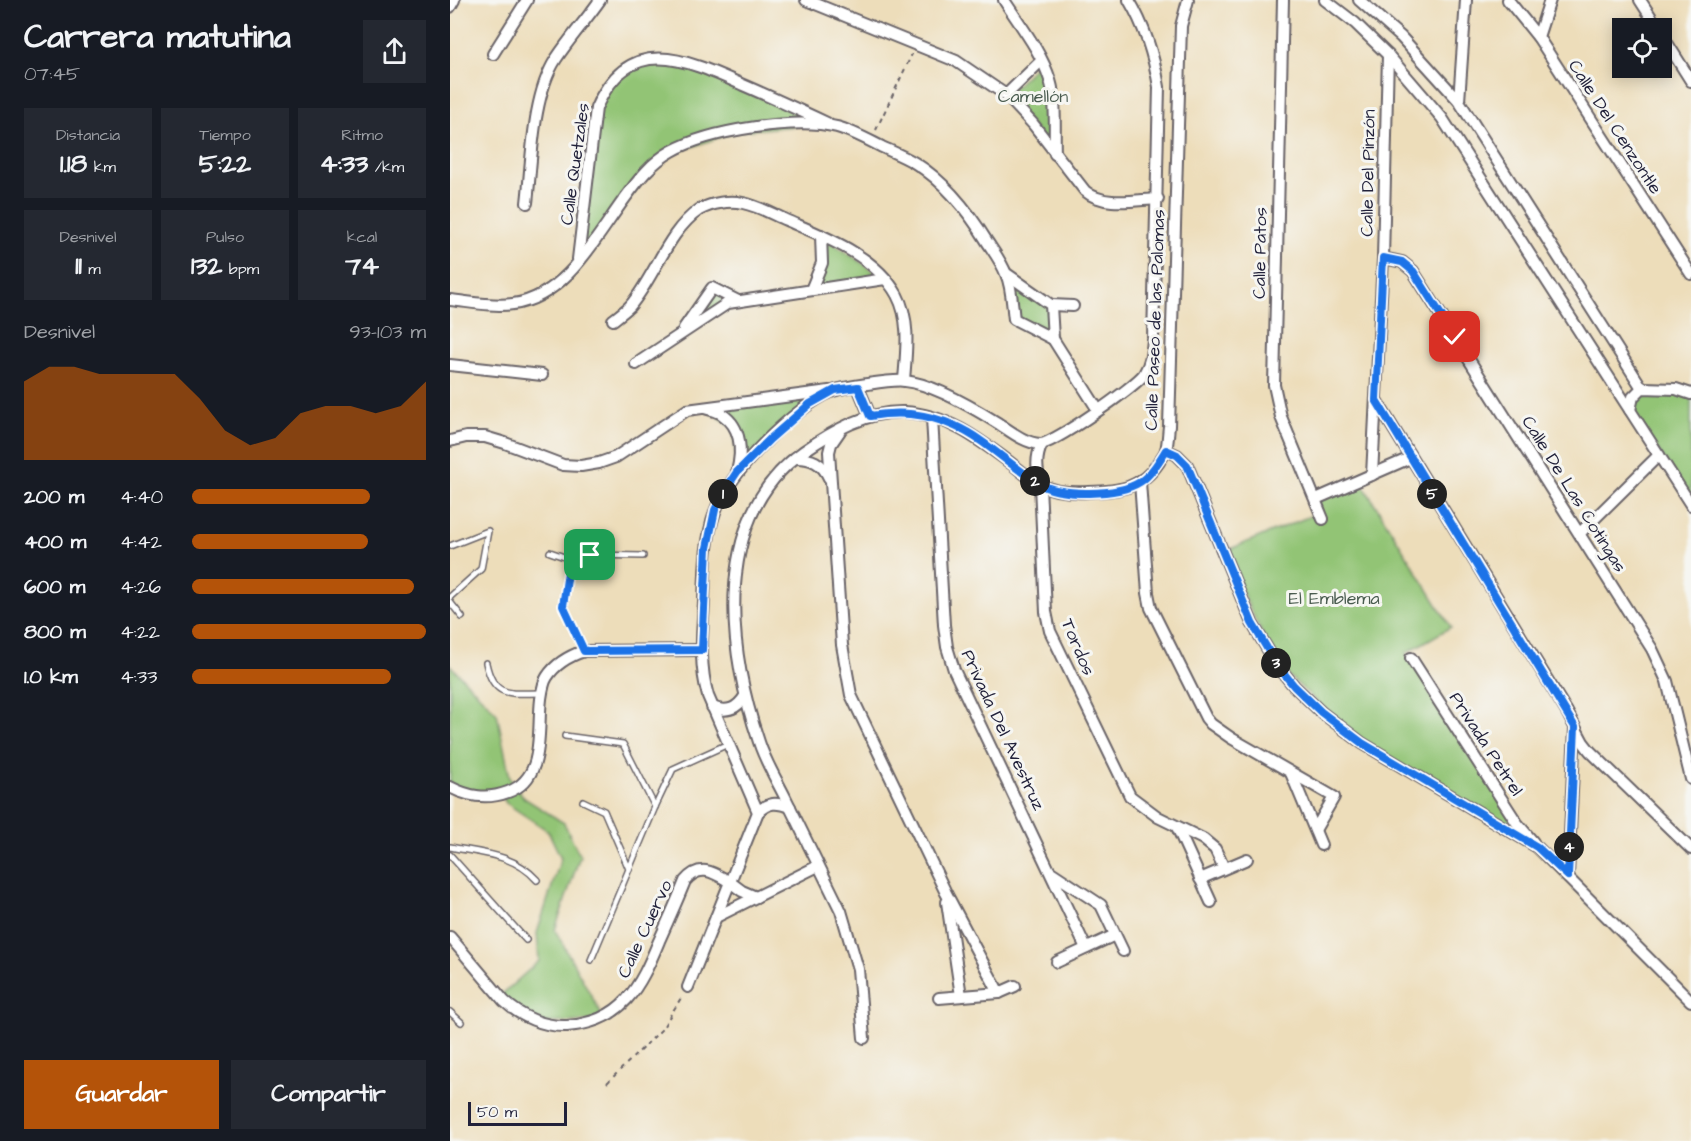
<!DOCTYPE html>
<html lang="es">
<head>
<meta charset="utf-8">
<style>
  body { margin:0; font-family:"Architects Daughter",sans-serif; background:#242831; color:#f1f3f6; height:100vh; display:flex; flex-direction:column; font-size:22px; white-space:nowrap }
  * { box-sizing:border-box; margin:0 }
  p { font-size:20px; color:#9ea1a6 }
  .icon { flex:none; width:33px; height:33px; fill:none; stroke:currentColor; stroke-width:2; stroke-linecap:round; stroke-linejoin:round }
  .map { position:relative; flex:1; overflow:hidden }
  .sheet { display:flex; flex-direction:column; background:#171b24; width:450px }
  .sheet>* { flex:none }
  .fabs { position:absolute; left:1162px; top:18px; display:grid; gap:12px }
  .fabs a { display:grid; place-items:center; width:60px; height:60px; border-radius:0px; background:#171b24; box-shadow:0 3px 15px #0003; font-size:30px }
  .scale { position:absolute; left:18px; bottom:15px; width:99px; box-sizing:border-box; padding-left:6px; border:3px solid #22223b; border-top:0; font-size:16px; line-height:21px; white-space:nowrap; color:#22223b; -webkit-text-stroke:4px #f6f6f2; paint-order:stroke }
  .pin { position:absolute; display:grid; place-items:center; width:51px; height:51px; color:#fff; margin:-26px; border-radius:12px; box-shadow:0 3px 9px #0006 }
  .km { position:absolute; width:30px; height:30px; margin:-15px; border-radius:50%; background:#222; color:#fff; font-size:16px; line-height:30px; text-align:center }
  .round { display:grid; place-items:center; flex:none; width:63px; height:63px; border-radius:0px; background:#242831 }
  .head { display:flex; align-items:center; justify-content:space-between; height:102px; padding:0 24px }
  h1 { font-size:33px; font-weight:800; line-height:45px }
  .metrics { display:grid; grid-template-columns:repeat(3,1fr); gap:9px; height:102px; padding:6px 24px }
  .metrics div { display:grid; align-content:center; border-radius:0px; background:#242831; text-align:center }
  .metrics b { font-size:26px; font-weight:800 }
  .metrics small { font-size:16px; font-weight:400 }
  .metrics p { font-size:16px }
  .chart { height:168px; padding:12px 24px }
  .chart p { display:flex; justify-content:space-between }
  .chart svg { width:100%; height:108px; margin-top:6px; fill:#b45309; opacity:.7 }
  .action { display:flex; gap:12px; margin-top:auto; padding:12px 24px }
  .action a { flex:1; height:69px; border-radius:0px; background:#b45309; color:#fff; font-size:24px; font-weight:800; line-height:69px; text-align:center }
  .action a+a { background:#242831; color:#f1f3f6 }
  ul { padding:0 24px; list-style:none; font-size:20px }
  li { display:grid; grid-template-columns:96px 72px 1fr; align-items:center; height:45px }
  li i { height:15px; border-radius:8px; background:#b45309 }
  main { display:flex; flex:1; min-height:0 }
  .map>svg:first-child { display:block }
</style>
</head>
<body>
<main>
<section class="sheet">
<div class="head"><div><h1>Carrera matutina</h1><p>07:45</p></div><a class="round"><svg class="icon" aria-label="share" viewBox="0 0 24 24"><path d="M12 15V3M7 8l5-5 5 5M5 13v7h14v-7"/></svg></a></div>
<div class="metrics">
<div><p>Distancia</p><b>1.18<small> km</small></b></div>
<div><p>Tiempo</p><b>5:22</b></div>
<div><p>Ritmo</p><b>4:33<small> /km</small></b></div>
</div>
<div class="metrics">
<div><p>Desnivel</p><b>11<small> m</small></b></div>
<div><p>Pulso</p><b>132<small> bpm</small></b></div>
<div><p>kcal</p><b>74</b></div>
</div>
<div class="chart"><p><span>Desnivel</span>93–103 m</p>
<svg viewBox="0 0 160 44" preserveAspectRatio="none"><path d="M0 44V12L10 6L20 6L30 9L40 9L50 9L60 9L70 19L80 32L90 38L100 35L110 25L120 22L130 22L140 25L150 22L160 12V44z"/></svg>
</div>
<ul>
<li><b>200 m</b>4:40<i style="width:76%"></i></li>
<li><b>400 m</b>4:42<i style="width:75%"></i></li>
<li><b>600 m</b>4:26<i style="width:95%"></i></li>
<li><b>800 m</b>4:22<i style="width:100%"></i></li>
<li><b>1.0 km</b>4:33<i style="width:85%"></i></li>
</ul>
<div class="action"><a>Guardar</a><a>Compartir</a></div>
</section>
<div class="map">
<svg width="1241" height="1141" viewBox="0 0 1241 1141">
  <rect width="100%" height="100%" fill="#f6f6f2"/>
  <filter id="ink" filterUnits="userSpaceOnUse"><feTurbulence type="fractalNoise" baseFrequency=".0167" numOctaves="2"/><feDisplacementMap in="SourceGraphic" scale="12" xChannelSelector="R" yChannelSelector="G"/><feConvolveMatrix kernelMatrix="1 2 1 2 8 2 1 2 1" color-interpolation-filters="sRGB"/></filter>
  <filter id="wash" filterUnits="userSpaceOnUse"><feTurbulence type="fractalNoise" baseFrequency=".008" numOctaves="4" result="noise"/><feDisplacementMap in="SourceGraphic" scale="24" xChannelSelector="R" yChannelSelector="G"/><feGaussianBlur stdDeviation="1.35" result="paint"/><feColorMatrix in="noise" values="0 0 0 0 0 0 0 0 0 0 0 0 0 0 0 0 0 1.4 0 .05"/><feComposite in="paint" operator="in"/></filter>
  <g filter="url(#wash)">
    <rect width="100%" height="100%" fill="#edddba"/>
    <g fill="#92c475" stroke="#5a7358" stroke-width="1.5">
      <polygon points="231,60 368,124 288,131 212,157 128,262 143,128 154,90 186,62"/>
      <polygon points="591,61 600,80 605,154 556,95"/>
      <polygon points="371,235 435,279 361,290 368,276"/>
      <polygon points="557,274 601,305 603,339 564,319"/>
      <polygon points="262,288 289,301 228,336"/>
      <polygon points="1192,388 1241,394 1241,498 1180,410"/>
      <polygon points="385,390 360,404 287,472 283,426 252,407"/>
      <polygon points="910,480 1001,627 956,653 1087,847 912,743 827,665 773,552 870,512 866,499"/>
      <polygon points="0,665 47,713 60,778 74,798 114,823 130,856 105,930 153,1017 144,1021 92,1023 50,996 89,961 87,933 111,858 98,831 56,803 51,795 0,787"/>
    </g>
  </g>
  <g filter="url(#ink)">
    <g fill="none" stroke-linecap="round" stroke-linejoin="round">
      <defs>
        <g id="service">
          <polyline points="0,546 38,531 31,569 0,597"/>
          <polyline points="100,552 120,559 113,606 134,651"/>
          <polyline points="120,559 140,555 193,556"/>
          <polyline points="0,602 12,617"/>
          <path d="M36,663C44,699 60,693 91,693"/>
          <polyline points="115,736 173,744 205,807"/>
          <polyline points="133,801 154,811 179,869"/>
          <path d="M0,847C31,853 64,854 87,880"/>
          <polyline points="0,855 76,940"/>
          <polyline points="141,960 205,807 223,769 278,744"/>
          <polyline points="0,1012 11,1022"/>
        </g>
        <g id="minor">
          <path d="M356,0L506,61L556,95L583,124L635,191C654,207 684,200 708,199"/>
          <path d="M554,0C570,25 591,51 600,80C607,103 604,130 605,154"/>
          <polyline points="833,0 824,385 831,417 873,519"/>
          <polyline points="875,0 905,23 938,55 992,118 1241,505"/>
          <polyline points="909,0 951,37 1009,101 1192,388"/>
          <polyline points="1058,0 1088,37 1241,274"/>
          <polyline points="1190,0 1208,28"/>
          <polyline points="0,7 4,0"/>
          <polyline points="1212,35 1241,81"/>
          <polyline points="1088,37 1100,0"/>
          <polyline points="43,54 77,0"/>
          <polyline points="556,95 591,61"/>
          <polyline points="1009,101 1016,0"/>
          <path d="M77,203C82,160 82,96 106,59C119,39 136,20 150,0"/>
          <polyline points="933,258 952,262 963,271 1202,649 1217,681 1241,779"/>
          <path d="M128,259L146,108C179,33 235,59 293,85C321,97 349,110 377,123"/>
          <polyline points="557,274 601,305 603,339 648,410"/>
          <polyline points="361,290 372,263 371,235"/>
          <path d="M0,300C20,302 43,307 63,304C116,297 146,237 175,198C188,180 202,162 222,151C260,130 345,117 387,127C402,131 418,140 432,147C443,152 455,157 465,163C496,182 519,212 538,243C544,252 552,263 556,274C562,287 562,305 564,319L603,339"/>
          <polyline points="601,305 623,306"/>
          <path d="M163,320C168,316 175,311 180,306C204,278 218,231 249,210C262,203 279,200 293,203C308,206 322,214 336,220C375,237 425,255 447,295C461,321 456,353 454,380"/>
          <polyline points="234,328 262,288 288,301"/>
          <polyline points="186,364 278,303 435,279"/>
          <polyline points="0,365 92,375"/>
          <polyline points="408,387 420,416"/>
          <polyline points="926,400 1117,712 1133,742 1140,751 1241,849"/>
          <path d="M255,408C260,410 268,411 273,415C292,428 292,452 287,472"/>
          <polyline points="1180,410 1183,397 1192,388 1226,389 1241,394"/>
          <polyline points="482,418 494,625 497,647 504,670 636,948"/>
          <polyline points="390,431 381,444 379,452 392,645 401,695 496,893 549,993"/>
          <polyline points="0,441 16,437 35,437 55,443 113,465 131,466 149,463 166,457 237,410 379,391"/>
          <path d="M592,444C585,458 587,469 590,485L596,612L600,631L680,796L708,817L753,839L765,849L774,868"/>
          <polyline points="716,450 727,455 737,465 802,623 827,665 844,686 871,712 912,743 1087,847 1241,1001"/>
          <path d="M345,458C361,458 372,462 379,478"/>
          <polyline points="922,475 933,258 938,55"/>
          <polyline points="690,482 698,593 701,608 756,718 761,724 781,738 884,797 865,830"/>
          <polyline points="866,499 960,458"/>
          <polyline points="1130,533 1209,455"/>
          <polyline points="961,658 1067,823 1083,842"/>
          <path d="M262,707C277,713 287,709 295,696"/>
          <polyline points="841,773 871,845"/>
          <path d="M0,787C19,797 37,800 58,792C96,778 87,732 91,699C92,692 93,683 97,677C106,663 119,656 134,651L252,650"/>
          <path d="M308,812C319,802 326,802 340,807"/>
          <polyline points="727,827 761,902"/>
          <polyline points="601,872 651,905 673,951"/>
          <polyline points="1118,876 1125,728"/>
          <polyline points="750,879 797,859"/>
          <path d="M306,897L292,891L280,882L308,812L258,696C249,665 252,634 254,602C255,571 255,541 265,512C278,473 345,406 383,391C394,387 444,379 455,381C483,384 522,407 546,422C559,430 574,443 590,444C602,445 686,386 694,374C701,363 702,351 703,339L709,87C704,56 695,27 679,0"/>
          <polyline points="497,902 511,996"/>
          <polyline points="266,917 368,866"/>
          <path d="M0,937L54,1001C71,1017 94,1027 117,1026C173,1022 190,987 209,941C218,921 227,901 235,881C250,863 263,872 280,882L238,987"/>
          <polyline points="607,962 665,935"/>
          <polyline points="489,998 549,993 565,986"/>
          <path d="M414,1038L408,969L391,911C372,873 354,835 335,797C326,779 315,761 309,742C277,647 262,516 354,451C383,431 417,411 454,412C496,414 530,440 562,464C571,471 580,479 589,484C604,492 622,493 639,492C669,491 691,489 709,462C711,458 715,454 716,450C718,443 718,434 719,426L731,26L738,0"/>
        </g>
      </defs>
      <use href="#service" stroke="#696367" stroke-width="8"/>
      <use href="#minor" stroke="#696367" stroke-width="14"/>
      <g stroke="#696367" stroke-width="2" stroke-dasharray="4.5 4.5" stroke-linecap="butt">
        <polyline points="426,130 462,54"/>
        <polyline points="157,1083 212,1029 231,998"/>
      </g>
      <use href="#service" stroke="#fff" stroke-width="5"/>
      <use href="#minor" stroke="#fff" stroke-width="10"/>
    </g>
  </g>
  <g fill="none" stroke-linecap="round" stroke-linejoin="round" filter="url(#ink)">
    <defs>
      <path id="route" d="M140,555L120,559L113,606L134,651L252,650L257,548L265,510L275,490L287,472L320,439L360,404L385,390L408,387L420,416C450,411 476,413 505,426C536,440 559,465 588,483C610,497 668,496 690,482C701,475 709,461 716,450L727,455L737,465L802,623L827,665L844,686L871,712L912,743L1087,847L1118,876L1125,727L926,400L933,258L952,262L963,271L1005,337"/>
    </defs>
    <use href="#route" stroke="#fff" stroke-width="12"/>
    <use href="#route" stroke="#1a73e8" stroke-width="8"/>
  </g>
  <g text-anchor="middle" dominant-baseline="central" stroke-width="6" stroke-linejoin="round" paint-order="stroke">
    <g font-size="18" fill="#495b4f" stroke="#f6f6f2">
      <text x="583" y="96">Camellón</text>
      <text x="884" y="598">El Emblema</text>
    </g>
    <g font-size="18" fill="#22223b" stroke="#f6f6f2">
      <text transform="translate(1165 127) rotate(57)">Calle Del Cenzontle</text>
      <text transform="translate(125 164) rotate(-82)">Calle Quetzales</text>
      <text transform="translate(918 173) rotate(-89)">Calle Del Pinzón</text>
      <text transform="translate(810 253) rotate(-89)">Calle Patos</text>
      <text transform="translate(705 320) rotate(-88)">Calle Paseo de las Palomas</text>
      <text transform="translate(1124 494) rotate(58)">Calle De Las Cotingas</text>
      <text transform="translate(628 647) rotate(67)">Tordos</text>
      <text transform="translate(553 730) rotate(65)">Privada Del Avestruz</text>
      <text transform="translate(1036 744) rotate(57)">Privada Petrel</text>
      <text transform="translate(195 929) rotate(-65)">Calle Cuervo</text>
    </g>
  </g>
</svg>
<div class="fabs">
<a><svg class="icon" aria-label="locate" viewBox="0 0 24 24"><circle cx="12" cy="12" r="6"/><path d="M12 2v4M12 18v4M2 12h4M18 12h4"/></svg></a>
</div>
<div class="scale">50 m</div>
<div class="pin" style="left:140px;top:555px;background:#1e9e55"><svg class="icon" aria-label="arrive" viewBox="0 0 24 24"><path d="M6 21V4h12l-3 4 3 4H6"/></svg></div>
<div class="pin" style="left:1005px;top:337px;background:#d93025"><svg class="icon" aria-label="check" viewBox="0 0 24 24"><path d="M5 12l5 5 9-10"/></svg></div>
<b class="km" style="left:273px;top:494px">1</b>
<b class="km" style="left:585px;top:481px">2</b>
<b class="km" style="left:826px;top:663px">3</b>
<b class="km" style="left:1119px;top:847px">4</b>
<b class="km" style="left:982px;top:494px">5</b>
</div>
</main>
</body>
</html>
